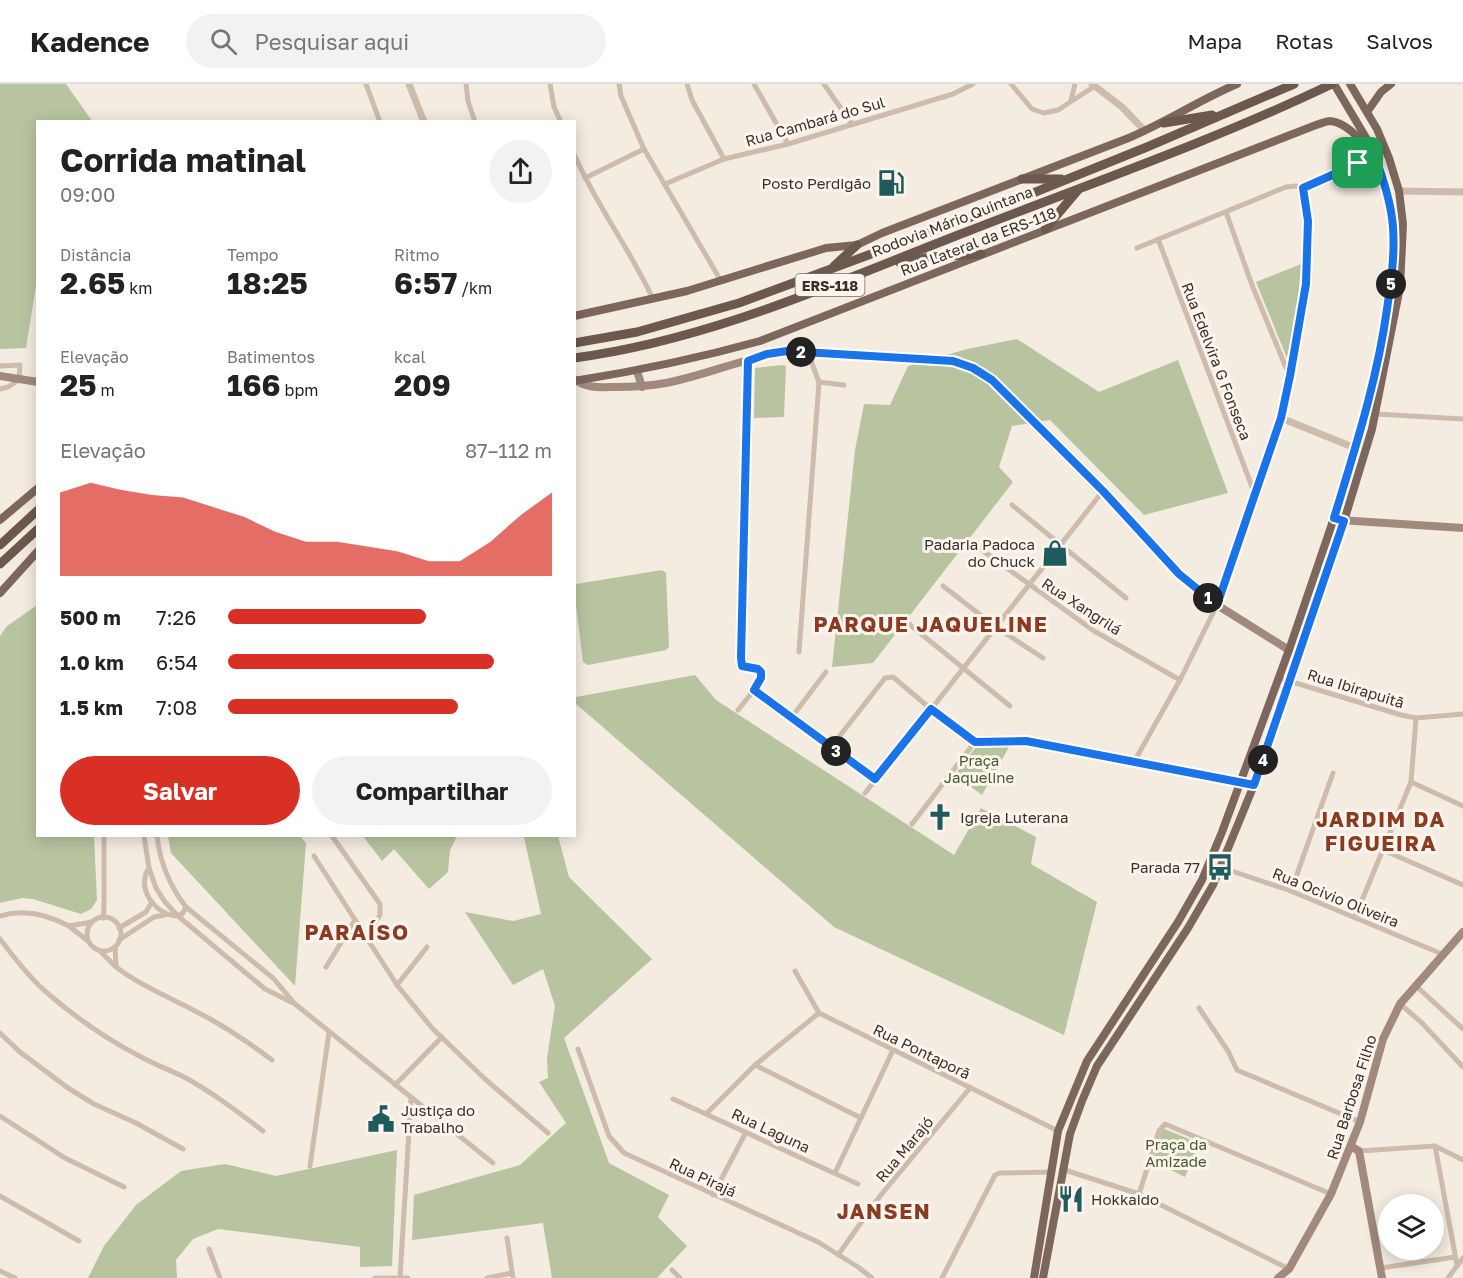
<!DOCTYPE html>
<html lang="pt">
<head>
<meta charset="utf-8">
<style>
  body { margin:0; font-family:"Golos Text",sans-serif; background:#f2f2f2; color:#222; height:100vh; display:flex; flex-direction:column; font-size:22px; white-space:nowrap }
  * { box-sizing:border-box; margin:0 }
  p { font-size:20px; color:#767676 }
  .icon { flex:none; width:33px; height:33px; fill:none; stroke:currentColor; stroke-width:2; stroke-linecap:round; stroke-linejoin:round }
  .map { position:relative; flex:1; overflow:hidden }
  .drawer { position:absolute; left:36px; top:36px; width:540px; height:717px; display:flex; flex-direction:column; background:#fff; border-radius:0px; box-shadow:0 3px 15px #0003 }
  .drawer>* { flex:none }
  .buttons { position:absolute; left:1378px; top:1110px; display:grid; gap:12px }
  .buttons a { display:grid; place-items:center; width:66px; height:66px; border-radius:50%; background:#fff; box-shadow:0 3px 15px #0003; font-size:30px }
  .pin { position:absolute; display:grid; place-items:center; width:51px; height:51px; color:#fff; margin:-26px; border-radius:12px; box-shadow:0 3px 9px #0006 }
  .km { position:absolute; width:30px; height:30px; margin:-15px; border-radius:50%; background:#222; color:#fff; font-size:16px; line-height:30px; text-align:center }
  .round { display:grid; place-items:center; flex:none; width:63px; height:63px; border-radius:32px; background:#f2f2f2 }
  .overview { display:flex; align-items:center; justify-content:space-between; height:102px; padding:0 24px }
  h1 { font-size:33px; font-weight:700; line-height:45px }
  .figures { display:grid; grid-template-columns:repeat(3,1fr); gap:9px; height:102px; padding:6px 24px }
  .figures div { display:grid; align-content:center }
  .figures b { font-size:30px; font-weight:700 }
  .figures small { font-size:16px; font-weight:400 }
  .figures p { font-size:16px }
  .chart { height:168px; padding:12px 24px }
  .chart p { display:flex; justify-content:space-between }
  .chart svg { width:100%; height:108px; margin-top:6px; fill:#d93025; opacity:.7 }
  .primary-button { display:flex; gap:12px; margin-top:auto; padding:12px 24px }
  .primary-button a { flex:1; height:69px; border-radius:36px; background:#d93025; color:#fff; font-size:24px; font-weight:700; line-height:69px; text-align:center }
  .primary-button a+a { background:#f2f2f2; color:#222 }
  ul { padding:0 24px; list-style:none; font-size:20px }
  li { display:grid; grid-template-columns:96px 72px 1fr; align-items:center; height:45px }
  li i { height:15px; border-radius:8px; background:#d93025 }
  header { display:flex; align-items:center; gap:36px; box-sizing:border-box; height:84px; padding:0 30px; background:#fff; border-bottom:2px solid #e0e0e0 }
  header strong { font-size:28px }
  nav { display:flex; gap:33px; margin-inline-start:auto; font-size:21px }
  .search { width:420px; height:54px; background:#f2f2f2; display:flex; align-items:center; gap:15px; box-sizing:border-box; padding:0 21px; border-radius:33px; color:#767676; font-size:22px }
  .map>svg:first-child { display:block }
</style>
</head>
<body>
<header>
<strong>Kadence</strong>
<div class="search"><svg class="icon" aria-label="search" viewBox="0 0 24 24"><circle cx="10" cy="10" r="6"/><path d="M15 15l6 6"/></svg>Pesquisar aqui</div>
<nav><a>Mapa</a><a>Rotas</a><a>Salvos</a></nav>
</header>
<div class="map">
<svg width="1463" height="1194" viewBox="0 0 1463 1194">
  <rect width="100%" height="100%" fill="#f4ebe1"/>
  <g fill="#b8c4a0">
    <polygon points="0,0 66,0 92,37 38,38 37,196 26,264 0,265"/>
    <polygon points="1301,180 1297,230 1287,274 1256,198"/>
    <polygon points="1017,255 1099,308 1178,276 1228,409 1144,431 1050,336 1012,342 999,383 1013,398 873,579 832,583 855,366 864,320 890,321 908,282 967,265"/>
    <polygon points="782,281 786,282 784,333 754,334 755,284"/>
    <polygon points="662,486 666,489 669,563 666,566 588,581 583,578 575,514 576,500"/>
    <polygon points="36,522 37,522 38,752 94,752 97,816 91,825 81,830 33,815 22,814 0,819 0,552 7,542"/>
    <polygon points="695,591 716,616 954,771 981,724 1036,753 1031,780 1097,818 1064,951 834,843 575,619 576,613"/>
    <polygon points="976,663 1009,663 982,711 955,691"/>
    <polygon points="168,752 300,752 306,759 295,902 171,769"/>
    <polygon points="363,752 457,752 450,766 448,788 429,805 394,765 382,777"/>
    <polygon points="521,752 558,752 569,793 652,875 564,954 609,1079 669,1111 658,1133 687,1162 657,1194 552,1194 543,1139 412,1156 414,1111 520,1081 566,1039 539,998 548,994 547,974 555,922 543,885 513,901 465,828 513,837 541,830 524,753"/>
    <polygon points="1162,1044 1199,1059 1185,1093 1153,1077"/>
    <polygon points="397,1066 392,1182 360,1183 360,1163 218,1145 193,1155 176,1176 177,1194 88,1194 104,1162 136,1121 181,1087 225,1080 276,1092"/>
  </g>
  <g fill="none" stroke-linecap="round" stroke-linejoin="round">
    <g stroke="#cdbbac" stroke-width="5">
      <polyline points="366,0 380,38"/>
      <polyline points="466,0 468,17 475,38"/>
      <polyline points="550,0 554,23 561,38"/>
      <polyline points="619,0 621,12 644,65 721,197"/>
      <polyline points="687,0 692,16 724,75"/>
      <polyline points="754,0 788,60"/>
      <polyline points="824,0 852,40"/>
      <polyline points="1011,0 1032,25 1044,29 1058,26 1095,2"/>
      <polyline points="1071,16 1075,0"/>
      <path d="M574,70C596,121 630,165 653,215"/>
      <polyline points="585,94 644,65"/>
      <polyline points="665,100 724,75 788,60 953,10 973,0"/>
      <polyline points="1303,104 1375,72"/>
      <polyline points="1226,128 1252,201 1289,291"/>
      <polyline points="1158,155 1254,408"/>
      <polyline points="1137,164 1286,103 1296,102 1303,104"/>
      <polyline points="808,269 819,298 844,301"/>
      <polyline points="0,282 20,281 19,296 8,303 0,305"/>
      <polyline points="1376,330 1463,335"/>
      <path d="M1281,334C1297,260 1319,181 1303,104"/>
      <polyline points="1012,421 1126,514"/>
      <polyline points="975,461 1094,547 1180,596"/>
      <polyline points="943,502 996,543 1043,574"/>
      <polyline points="909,540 1010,622"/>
      <polyline points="799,568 819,298"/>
      <polyline points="1279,594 1401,631 1416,634 1463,630"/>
      <polyline points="754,606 875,695"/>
      <polyline points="738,626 754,606 761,591 758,585 742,582 741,574 748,277"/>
      <polyline points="791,634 826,588"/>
      <polyline points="831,663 885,594 893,593 931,625 975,658 1026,657 1254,701"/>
      <polyline points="1134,678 1180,596 1217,521"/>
      <polyline points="1411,698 1463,722"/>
      <polyline points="865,709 1103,407"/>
      <polyline points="912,740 975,658"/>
      <polyline points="144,752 149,784 156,804 165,818 178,832 265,905 293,919"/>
      <path d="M157,752C160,779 169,801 186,823L273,894L295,920L493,1079"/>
      <polyline points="332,752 380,820 380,831 366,853"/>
      <polyline points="1383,766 1463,801"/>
      <polyline points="314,772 397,901 432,944 485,995 548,1049"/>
      <polyline points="1220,783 1291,807 1442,870"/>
      <path d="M149,784C135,804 156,832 178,832L183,829L186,823"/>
      <polyline points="1291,807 1333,689"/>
      <path d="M0,832C23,825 48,831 69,842"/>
      <polyline points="1355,833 1411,698 1416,634"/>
      <circle cx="104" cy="850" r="17"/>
      <polyline points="103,834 104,824 104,752"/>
      <polyline points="119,844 146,828 152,818"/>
      <path d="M0,855C16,876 32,897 52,913C79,936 110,957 143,974C156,981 170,986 184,993C212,1008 238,1028 263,1047"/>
      <polyline points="119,856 154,833 165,831"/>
      <polyline points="88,857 69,842 92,838"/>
      <polyline points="100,867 116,883 115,863"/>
      <path d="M116,883C145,905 179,917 210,935C232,947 252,961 272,976"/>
      <polyline points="326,883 355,836"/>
      <polyline points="795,887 819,929 1058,1047"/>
      <polyline points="397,901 427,863"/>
      <polyline points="1415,901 1463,945"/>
      <polyline points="1400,920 1421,938 1463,983"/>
      <polyline points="1199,924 1228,967 1237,986 1360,1038"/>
      <polyline points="0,949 20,968 68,1004 94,1020 136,1039 183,1065"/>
      <polyline points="578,965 609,1052 624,1069 818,1158 858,1183 872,1194"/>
      <polyline points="755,981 861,1034"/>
      <polyline points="395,1001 442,953"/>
      <polyline points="673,1015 858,1100"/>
      <polyline points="707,1029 755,981 819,929"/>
      <polyline points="0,1032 65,1074 124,1103"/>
      <polyline points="1435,1062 1457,1181"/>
      <polyline points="1359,1067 1435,1062 1463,1076"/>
      <polyline points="310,1082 329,948"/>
      <polyline points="1062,1085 1139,1110 1289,1185"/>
      <polyline points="835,1089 893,966"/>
      <polyline points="1139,1110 1159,1047 1165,1040 1331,1110"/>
      <polyline points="713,1111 746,1048"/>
      <polyline points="0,1112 79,1157"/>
      <polyline points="507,1154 513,1194"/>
      <polyline points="209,1165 220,1194"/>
      <polyline points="838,1171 880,1112 970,1004"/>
      <polyline points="1381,1184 1455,1173"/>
      <polyline points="672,1186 680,1194"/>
      <polyline points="0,1187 15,1194"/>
      <polyline points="375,1194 408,1194"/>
      <polyline points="400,1194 411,1014"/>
      <polyline points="487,1194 512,1189"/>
      <polyline points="942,1194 995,1091 1000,1089 1051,1088"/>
      <polyline points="1448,1194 1463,1174"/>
    </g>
    <g stroke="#cdbbac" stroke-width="7">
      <polyline points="409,0 424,38"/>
      <polyline points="1092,0 1122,23 1145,47"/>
      <polyline points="1399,107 1463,108"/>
      <polyline points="1217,521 1281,334 1355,364"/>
    </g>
    <g stroke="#a18a7d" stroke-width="8">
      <polyline points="637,287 642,303"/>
      <polyline points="0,292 38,298"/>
      <path d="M576,296C587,305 602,303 616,303C633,303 649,302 666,299C707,291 746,273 787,268L953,277L973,284L992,296L1103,407L1179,490L1217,521L1289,566"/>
      <polyline points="1339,436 1463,444"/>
      <polyline points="1352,1063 1359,1067 1382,1194"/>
      <polyline points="1278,1194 1289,1185 1331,1110 1360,1038 1383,955 1400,920 1463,848"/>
    </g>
    <g stroke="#7d675c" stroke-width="8">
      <polyline points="1367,28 1381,8 1391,0"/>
      <path d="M574,232L687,207L826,164L857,161L882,149L1126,55C1165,39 1199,16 1237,0"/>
      <path d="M574,297C637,287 699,274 760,257L1316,41C1320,40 1326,37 1330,37C1345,38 1359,54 1369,65"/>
      <polyline points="0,436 38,404"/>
      <polyline points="0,509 38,467"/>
      <polyline points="1034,1194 1058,1047 1087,977 1178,838 1202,796 1222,748 1289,566 1334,434 1363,341 1385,241 1392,189 1393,141 1387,107 1375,72 1365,52 1334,0"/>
      <polyline points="1043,1194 1070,1050 1082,1017 1097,982 1188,844 1213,801 1254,701 1291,597 1344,437 1372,345 1400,203 1403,140 1399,107 1389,74 1377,45 1350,0"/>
    </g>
    <g stroke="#6c584f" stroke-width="9">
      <polyline points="1164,39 1212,31"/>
      <polyline points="1022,95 1061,95"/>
      <polyline points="1045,145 1078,106"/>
      <polyline points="900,179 931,173 981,170"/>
      <polyline points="834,182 857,161"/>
      <polyline points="574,259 637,248 739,219 1006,120 1147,63 1294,0"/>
      <path d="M574,274C711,256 839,197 966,148C1089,100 1213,57 1332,0"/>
      <polyline points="0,461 38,426"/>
      <polyline points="0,480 38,445"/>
    </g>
  </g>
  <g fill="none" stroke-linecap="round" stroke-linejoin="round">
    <defs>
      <path id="route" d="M1375,72C1383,95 1391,118 1393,143C1395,171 1391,198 1387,225C1377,297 1355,365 1334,434L1344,437L1254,701L1026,657L975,658L931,625L875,695L754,606L761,594V588L758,585L742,582L741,574L748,277L767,270L787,267L953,277L973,284L992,296L1103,407L1179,490L1217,521L1281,334L1290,292L1306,200L1308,137L1303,104Z"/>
    </defs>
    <use href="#route" stroke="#fff" stroke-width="12"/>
    <use href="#route" stroke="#1a73e8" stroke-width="8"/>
  </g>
  <defs>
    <symbol id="fuel-bare" viewBox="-9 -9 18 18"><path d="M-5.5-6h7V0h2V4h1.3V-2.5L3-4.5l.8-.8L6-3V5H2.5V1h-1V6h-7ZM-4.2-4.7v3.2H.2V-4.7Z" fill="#1f5a5e" stroke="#fbf5ee" stroke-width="2.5" paint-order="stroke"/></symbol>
    <symbol id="shop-bare" viewBox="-9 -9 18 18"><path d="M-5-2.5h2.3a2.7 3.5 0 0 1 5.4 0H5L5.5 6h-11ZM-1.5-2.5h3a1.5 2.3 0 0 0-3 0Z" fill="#1f5a5e" stroke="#fbf5ee" stroke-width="2.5" paint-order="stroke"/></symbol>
    <symbol id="church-bare" viewBox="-9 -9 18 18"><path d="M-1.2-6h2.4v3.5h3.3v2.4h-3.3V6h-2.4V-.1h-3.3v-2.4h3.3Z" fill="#1f5a5e" stroke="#fbf5ee" stroke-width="2.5" paint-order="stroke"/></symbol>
    <symbol id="bus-bare" viewBox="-9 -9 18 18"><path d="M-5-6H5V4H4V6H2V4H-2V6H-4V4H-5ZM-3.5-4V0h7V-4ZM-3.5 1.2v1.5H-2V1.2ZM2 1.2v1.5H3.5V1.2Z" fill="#1f5a5e" stroke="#fbf5ee" stroke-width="2.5" paint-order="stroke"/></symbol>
    <symbol id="civic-bare" viewBox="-9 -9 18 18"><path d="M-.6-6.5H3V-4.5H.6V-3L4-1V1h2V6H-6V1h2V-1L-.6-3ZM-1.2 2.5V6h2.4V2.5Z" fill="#1f5a5e" stroke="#fbf5ee" stroke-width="2.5" paint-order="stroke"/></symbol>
    <symbol id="restaurant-bare" viewBox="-9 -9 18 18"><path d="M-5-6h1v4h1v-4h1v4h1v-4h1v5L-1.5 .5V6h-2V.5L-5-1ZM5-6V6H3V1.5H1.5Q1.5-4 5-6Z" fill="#1f5a5e" stroke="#fbf5ee" stroke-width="2.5" paint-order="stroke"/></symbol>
  </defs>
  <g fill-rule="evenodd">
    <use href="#fuel-bare" x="872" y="80" width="38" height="38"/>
    <use href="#shop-bare" x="1036" y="450" width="38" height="38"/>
    <use href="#church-bare" x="921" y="714" width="38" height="38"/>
    <use href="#bus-bare" x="1201" y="764" width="38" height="38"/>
    <use href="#civic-bare" x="362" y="1016" width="38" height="38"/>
    <use href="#restaurant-bare" x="1052" y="1096" width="38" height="38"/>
  </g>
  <g text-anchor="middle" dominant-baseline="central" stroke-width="6" stroke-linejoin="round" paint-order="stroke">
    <rect fill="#fbf5ee" stroke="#756b66" stroke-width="1.5" x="795.5" y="190" width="69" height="22" rx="4.5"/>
    <g font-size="14" font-weight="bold" fill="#3b302b">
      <text x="830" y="201">ERS-118</text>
    </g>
    <g font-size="15" fill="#3b302b" stroke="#fbf5ee">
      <text transform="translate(815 37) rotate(-16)">Rua Cambará do Sul</text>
      <text transform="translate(952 137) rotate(-21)">Rodovia Mário Quintana</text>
      <text transform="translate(978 157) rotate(-21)">Rua Lateral da ERS-118</text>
      <text transform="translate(1217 277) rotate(69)">Rua Edelvira G Fonseca</text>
      <text transform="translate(1082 522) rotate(33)">Rua Xangrilá</text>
      <text transform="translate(1356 604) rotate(17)">Rua Ibirapuitã</text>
      <text transform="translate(1336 813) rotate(22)">Rua Ocivio Oliveira</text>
      <text transform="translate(922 967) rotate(26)">Rua Pontaporã</text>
      <text transform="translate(1351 1013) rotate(-72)">Rua Barbosa Filho</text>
      <text transform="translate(771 1046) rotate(25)">Rua Laguna</text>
      <text transform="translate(904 1065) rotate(-50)">Rua Marajó</text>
      <text transform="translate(703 1093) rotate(25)">Rua Pirajá</text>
    </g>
    <g font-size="15" fill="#3b302b" stroke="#fbf5ee" text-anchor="end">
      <text x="871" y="99">Posto Perdigão</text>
      <text x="1035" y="460">Padaria Padoca<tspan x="1035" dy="17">do Chuck</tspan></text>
      <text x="960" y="733" text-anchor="start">Igreja Luterana</text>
      <text x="1200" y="783">Parada 77</text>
      <text x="401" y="1026" text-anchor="start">Justiça do<tspan x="401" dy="17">Trabalho</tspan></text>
      <text x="1091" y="1115" text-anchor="start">Hokkaido</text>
    </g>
    <g font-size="15" fill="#4a5a2e" stroke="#fbf5ee">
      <text x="979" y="676">Praça<tspan x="979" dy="17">Jaqueline</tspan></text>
      <text x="1176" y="1060">Praça da<tspan x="1176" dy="17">Amizade</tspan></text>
    </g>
    <g font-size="21" font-weight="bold" letter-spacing="1.5" fill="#8c3b22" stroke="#fbf5ee">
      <text x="931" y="540">PARQUE JAQUELINE</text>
      <text x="1381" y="735">JARDIM DA<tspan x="1381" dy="24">FIGUEIRA</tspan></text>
      <text x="357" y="848">PARAÍSO</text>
      <text x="884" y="1127">JANSEN</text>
    </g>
  </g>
</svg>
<div class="buttons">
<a><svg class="icon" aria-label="layers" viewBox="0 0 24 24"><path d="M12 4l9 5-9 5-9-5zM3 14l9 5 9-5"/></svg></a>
</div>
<div class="pin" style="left:1358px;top:79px;background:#1e9e55"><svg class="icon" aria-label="arrive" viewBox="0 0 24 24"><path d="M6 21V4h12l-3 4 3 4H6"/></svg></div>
<b class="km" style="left:1208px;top:514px">1</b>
<b class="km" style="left:801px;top:268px">2</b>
<b class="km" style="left:836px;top:667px">3</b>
<b class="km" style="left:1263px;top:676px">4</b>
<b class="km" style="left:1391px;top:200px">5</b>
<section class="drawer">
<div class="overview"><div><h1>Corrida matinal</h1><p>09:00</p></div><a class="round"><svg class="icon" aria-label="share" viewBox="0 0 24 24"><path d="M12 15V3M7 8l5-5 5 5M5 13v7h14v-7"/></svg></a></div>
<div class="figures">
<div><p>Distância</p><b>2.65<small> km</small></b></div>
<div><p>Tempo</p><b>18:25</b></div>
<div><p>Ritmo</p><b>6:57<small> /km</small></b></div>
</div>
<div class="figures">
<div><p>Elevação</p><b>25<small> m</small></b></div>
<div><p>Batimentos</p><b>166<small> bpm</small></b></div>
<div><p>kcal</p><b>209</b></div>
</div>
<div class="chart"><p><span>Elevação</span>87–112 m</p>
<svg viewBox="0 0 160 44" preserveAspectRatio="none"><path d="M0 44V10L10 6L20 9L30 11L40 12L50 16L60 20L70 26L80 30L90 30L100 32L110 34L120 38L130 38L140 30L150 19L160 10V44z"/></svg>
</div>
<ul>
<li><b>500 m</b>7:26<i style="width:61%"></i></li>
<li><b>1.0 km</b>6:54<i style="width:82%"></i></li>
<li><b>1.5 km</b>7:08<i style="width:71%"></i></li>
</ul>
<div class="primary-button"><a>Salvar</a><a>Compartilhar</a></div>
</section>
</div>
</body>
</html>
